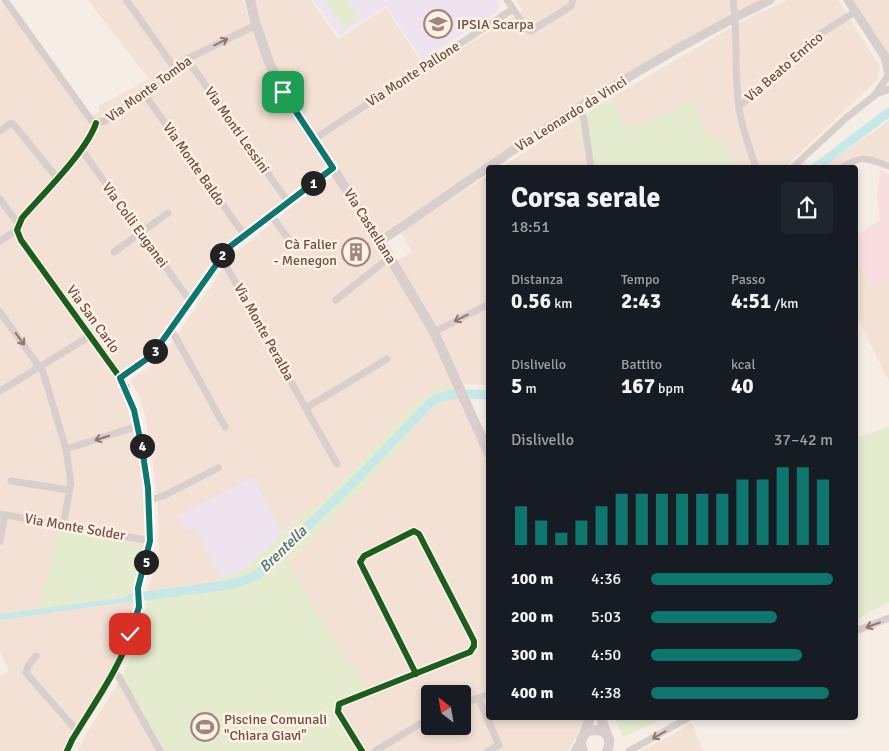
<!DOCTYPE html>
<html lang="it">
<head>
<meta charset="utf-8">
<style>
  body { margin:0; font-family:Signika,sans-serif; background:#20242c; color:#f1f3f6; height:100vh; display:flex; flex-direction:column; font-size:19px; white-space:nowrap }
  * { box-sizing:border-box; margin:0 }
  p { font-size:16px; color:#9ea1a6 }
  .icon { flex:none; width:28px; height:28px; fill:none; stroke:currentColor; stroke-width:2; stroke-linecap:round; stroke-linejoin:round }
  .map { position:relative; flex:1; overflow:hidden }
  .side { position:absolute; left:486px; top:165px; width:372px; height:555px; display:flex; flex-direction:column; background:#171b24; border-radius:5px; box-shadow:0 2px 8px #0003 }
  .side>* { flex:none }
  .needle { width:32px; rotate:329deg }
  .controls { position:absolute; left:421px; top:685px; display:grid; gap:10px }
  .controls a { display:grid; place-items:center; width:50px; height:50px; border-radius:5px; background:#171b24; box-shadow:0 2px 8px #0003; font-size:25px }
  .pin { position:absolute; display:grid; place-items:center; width:42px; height:42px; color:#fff; margin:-21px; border-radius:10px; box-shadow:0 2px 8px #0006 }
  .km { position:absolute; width:25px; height:25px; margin:-12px; border-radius:50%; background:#222; color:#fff; font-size:14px; line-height:25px; text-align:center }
  .round { display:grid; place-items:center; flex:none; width:52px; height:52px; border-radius:5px; background:#20242c }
  .overview { display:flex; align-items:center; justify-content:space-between; height:85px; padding:0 25px }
  h1 { font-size:28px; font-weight:800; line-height:38px }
  .stats { display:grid; grid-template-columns:repeat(3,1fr); gap:8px; height:85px; padding:5px 25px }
  .stats div { display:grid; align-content:center }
  .stats b { font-size:21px; font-weight:800 }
  .stats small { font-size:14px; font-weight:400 }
  .stats p { font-size:14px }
  .chart { height:140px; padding:10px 25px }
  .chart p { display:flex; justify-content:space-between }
  .chart svg { width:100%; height:90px; margin-top:5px; stroke:#0f766e; stroke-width:6 }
  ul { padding:0 25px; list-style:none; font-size:16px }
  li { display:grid; grid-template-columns:80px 60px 1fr; align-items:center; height:38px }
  li i { height:12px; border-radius:6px; background:#0f766e }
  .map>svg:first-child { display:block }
</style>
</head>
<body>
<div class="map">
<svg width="889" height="751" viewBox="0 0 889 751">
  <rect width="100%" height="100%" fill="#f6ede5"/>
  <g fill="#f2e1d4" fill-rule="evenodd">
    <polygon points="88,0 243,0 257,45 275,86 327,166 287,196 221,250 158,341 142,358 119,373 117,378 129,400 133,413 141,457 146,509 147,547 59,530 39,609 0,614 0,1 90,113 94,115 99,112 99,106 149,79"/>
    <polygon points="255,0 311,0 338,39 386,8 423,65 316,134 284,83 264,38"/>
    <polygon points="516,0 760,0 734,13 585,100 381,234 319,140 472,42 513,17 520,15 522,9"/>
    <polygon points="787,0 838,0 880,67 878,79 785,167 736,167 721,140 707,134 628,129 611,98 739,23"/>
    <polygon points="854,0 889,0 889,56"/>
    <polygon points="575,120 589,167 500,168"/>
    <polygon points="889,121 889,161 861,154 851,157 835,167 822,168"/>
    <polygon points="489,175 489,385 463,384 395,261 412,252 400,231"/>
    <polygon points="333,176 375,239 432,335 454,385 413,406 316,510 300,517 293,522 236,574 218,580 147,592 159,553 158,508 152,455 144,410 139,396 130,380 150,367 168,348 231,257 294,205"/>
    <polygon points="856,258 872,287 889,279 889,382 856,314"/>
    <path d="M459,395L489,466V718H584L582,729L567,751H357L331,710L370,695L287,564L312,540L402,446L423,415ZM430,694H462V726H430Z"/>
    <polygon points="135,601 134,618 112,671 65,751 0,751 0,676 9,671 0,651 0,620"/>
    <polygon points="122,677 164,751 78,751 85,736"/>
    <polygon points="691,723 703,751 640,751 667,738"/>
  </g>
  <g fill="#efe3ef">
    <polygon points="314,0 497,0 500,7 497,12 422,60 386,6 339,36"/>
    <polygon points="253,477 285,539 240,574 220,578 195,527 186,531 178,516"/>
  </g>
  <polygon fill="#f9dee0" points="880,170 889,174 889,279 872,287 856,258 856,236 880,220 877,194"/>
  <g fill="#e4ebcf">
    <polygon points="325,0 348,0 360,18 344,29"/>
    <polygon points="611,98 628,129 694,101 707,134 721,140 736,167 589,167 575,120"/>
    <polygon points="454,385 459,395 423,415 402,446 312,540 287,564 370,695 331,710 357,751 164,751 122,677 145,621 147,592 218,580 236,574 247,567 308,509 313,505 316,510 413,406 431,391"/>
    <polygon points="889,427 889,602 856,620 856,438"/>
    <polygon points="59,530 147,547 134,596 39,609"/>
    <polygon points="615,718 664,718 623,737"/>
  </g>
  <polygon fill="#c7e8e6" points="134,596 135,601 0,620 0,614"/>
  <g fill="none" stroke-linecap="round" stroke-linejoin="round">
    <g stroke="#c7e8e6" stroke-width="9">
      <polyline points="815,168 889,112"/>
      <path d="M131,598L227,585L241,582L257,575L358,478L431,402C448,391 469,394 489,395"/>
    </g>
    <g stroke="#d9cecb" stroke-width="7">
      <polyline points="5,0 91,120 96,123"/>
      <path d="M733,0C738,36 734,72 739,108C742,129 750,148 756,168"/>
      <polyline points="127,1 174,67"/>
      <polyline points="513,9 527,29 531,31 571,6 573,0"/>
      <polyline points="187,59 288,202"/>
      <polyline points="143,92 245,236"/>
      <polyline points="876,94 889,89"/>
      <polyline points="739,107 815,37 855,12"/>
      <polyline points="580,108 584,120 591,168"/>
      <polyline points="96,123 105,121 187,59 256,25"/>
      <polyline points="0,131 11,123 15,126 57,178"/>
      <polyline points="314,139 513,9 507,0"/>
      <polyline points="81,149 190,301"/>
      <polyline points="792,168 846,118 874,96 888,76"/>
      <path d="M840,168C865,154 863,158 889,166"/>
      <polyline points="0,199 18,224"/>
      <polyline points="271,215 289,240"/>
      <polyline points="0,241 17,230"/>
      <polyline points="114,252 168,213"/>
      <polyline points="221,257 337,464"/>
      <polyline points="336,300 390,257"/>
      <polyline points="0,312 43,372 66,449 71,483 63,526"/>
      <polyline points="171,329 225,427"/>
      <polyline points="434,332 489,304"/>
      <polyline points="120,378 151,356 158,347 228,249 333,169"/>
      <polyline points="0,391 90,336"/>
      <polyline points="306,408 387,359"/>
      <polyline points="66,449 138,426"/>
      <polyline points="11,481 69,490"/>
      <polyline points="148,501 165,495 218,468"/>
      <polyline points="0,514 151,541"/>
      <polyline points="0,541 5,515"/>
      <polyline points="856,631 889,618"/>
      <polyline points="36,656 28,666 26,673 77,731"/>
      <polyline points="113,672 119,677 160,751"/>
      <polyline points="478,698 499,745 488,751"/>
      <polyline points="462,704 489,694"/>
      <path d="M67,751L72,740C95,702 122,665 135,622C140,608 137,602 138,588C140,572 150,557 150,540C152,491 143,432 126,386L21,240L17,230L22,218C42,195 87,151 96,123"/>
      <polyline points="362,751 338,712 339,704 470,652 474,646 474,641 419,534 414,531 364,556 360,562 416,674"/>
      <polyline points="375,751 430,718"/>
      <polyline points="629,751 688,718"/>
    </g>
    <g stroke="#d9cecb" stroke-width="9">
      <polyline points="848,0 889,63"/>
      <polyline points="885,58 889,74"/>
      <path d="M380,241C428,210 474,176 521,145C601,92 684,42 770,0"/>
      <polyline points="575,751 583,738"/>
    </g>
    <g stroke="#d9cecb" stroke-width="10">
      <polyline points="250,0 256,25 269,62 283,92 380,241 434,332 489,454"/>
      <polyline points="601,718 607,735"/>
      <polyline points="584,735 590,718"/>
      <path d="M583,751C571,723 620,723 607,751"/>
    </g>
    <defs>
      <g id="cycleway">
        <path d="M67,751L72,740C95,702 122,665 135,622C140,608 137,602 138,588C140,572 150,557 150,540C152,491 143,432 126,386L21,240L17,230L22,218C42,195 87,151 96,123"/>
        <polyline points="362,751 338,712 339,704 470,652 474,646 474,641 419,534 414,531 364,556 360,562 416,674"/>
      </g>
    </defs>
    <use href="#cycleway" stroke="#fff1e4" stroke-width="9"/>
    <use href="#cycleway" stroke="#1b5e20" stroke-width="6"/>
  </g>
  <defs><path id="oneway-shaft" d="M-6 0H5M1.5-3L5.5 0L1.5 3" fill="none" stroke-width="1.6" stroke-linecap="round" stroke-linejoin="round" transform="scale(1.25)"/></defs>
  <g stroke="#91756e">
    <use href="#oneway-shaft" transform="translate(221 42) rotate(-27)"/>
    <use href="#oneway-shaft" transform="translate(461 318) rotate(153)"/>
    <use href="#oneway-shaft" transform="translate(20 339) rotate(54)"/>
    <use href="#oneway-shaft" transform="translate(102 438) rotate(162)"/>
    <use href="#oneway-shaft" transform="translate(873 625) rotate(159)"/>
    <use href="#oneway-shaft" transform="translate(659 735) rotate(150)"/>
  </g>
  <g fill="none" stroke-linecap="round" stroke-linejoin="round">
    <defs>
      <polyline id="route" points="130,634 139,607 138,588 150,541 148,488 142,448 134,410 120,378 151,356 158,347 228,248 333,168 283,92"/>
    </defs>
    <use href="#route" stroke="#fff" stroke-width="10"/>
    <use href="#route" stroke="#0f766e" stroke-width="6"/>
  </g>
  <defs>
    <symbol id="school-ring" viewBox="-11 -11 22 22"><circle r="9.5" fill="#fff1e4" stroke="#a0867e" stroke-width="1.5"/><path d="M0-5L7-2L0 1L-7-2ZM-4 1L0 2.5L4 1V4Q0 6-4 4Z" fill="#a0867e"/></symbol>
    <symbol id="building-ring" viewBox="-11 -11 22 22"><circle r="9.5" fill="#fff1e4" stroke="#a0867e" stroke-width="1.5"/><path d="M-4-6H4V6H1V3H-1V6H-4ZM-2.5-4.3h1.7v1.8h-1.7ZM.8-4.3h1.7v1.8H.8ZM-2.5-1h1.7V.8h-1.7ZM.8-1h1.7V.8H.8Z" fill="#a0867e"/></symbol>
    <symbol id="stadium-ring" viewBox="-11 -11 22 22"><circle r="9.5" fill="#fff1e4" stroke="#a0867e" stroke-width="1.5"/><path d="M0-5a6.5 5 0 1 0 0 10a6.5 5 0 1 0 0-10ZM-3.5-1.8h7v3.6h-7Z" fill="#a0867e"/></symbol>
  </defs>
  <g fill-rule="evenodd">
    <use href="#school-ring" x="422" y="8" width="32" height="32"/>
    <use href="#building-ring" x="340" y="236" width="32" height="32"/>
    <use href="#stadium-ring" x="189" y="711" width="32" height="32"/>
  </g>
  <g text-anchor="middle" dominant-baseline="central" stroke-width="5" stroke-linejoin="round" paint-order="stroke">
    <g font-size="14" fill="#724f46" stroke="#fff1e4" text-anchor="start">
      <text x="457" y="24">IPSIA Scarpa</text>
      <text x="337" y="244" text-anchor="end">Cà Falier<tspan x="337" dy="16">- Menegon</tspan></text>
      <text x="224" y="719">Piscine Comunali<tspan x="224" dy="16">"Chiara Giavi"</tspan></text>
    </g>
    <g font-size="14" fill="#724f46" stroke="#fff1e4">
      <text transform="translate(784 67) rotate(-41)">Via Beato Enrico</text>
      <text transform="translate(413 74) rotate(-33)">Via Monte Pallone</text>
      <text transform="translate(149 89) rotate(-36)">Via Monte Tomba</text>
      <text transform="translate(571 114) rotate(-32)">Via Leonardo da Vinci</text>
      <text transform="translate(237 130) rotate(55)">Via Monti Lessini</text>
      <text transform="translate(194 164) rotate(55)">Via Monte Baldo</text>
      <text transform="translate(135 225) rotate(54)">Via Colli Euganei</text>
      <text transform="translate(370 226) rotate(58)">Via Castellana</text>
      <text transform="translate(93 319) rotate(54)">Via San Carlo</text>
      <text transform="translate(264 332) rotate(61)">Via Monte Peralba</text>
      <text transform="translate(75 527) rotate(10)">Via Monte Solder</text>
    </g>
    <g font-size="15" font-style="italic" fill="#3a7879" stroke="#fff1e4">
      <text transform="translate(283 549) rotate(-44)">Brentella</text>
    </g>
  </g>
</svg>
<div class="controls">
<a><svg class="needle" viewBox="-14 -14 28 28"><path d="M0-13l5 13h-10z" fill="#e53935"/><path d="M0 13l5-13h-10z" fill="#9ea1a6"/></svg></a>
</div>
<div class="pin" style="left:283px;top:92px;background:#1e9e55"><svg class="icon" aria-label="arrive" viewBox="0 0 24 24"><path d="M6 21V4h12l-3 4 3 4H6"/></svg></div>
<div class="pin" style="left:130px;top:634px;background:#d93025"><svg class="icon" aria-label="check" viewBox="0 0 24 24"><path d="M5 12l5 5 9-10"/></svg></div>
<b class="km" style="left:313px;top:183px">1</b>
<b class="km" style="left:222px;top:255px">2</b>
<b class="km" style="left:155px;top:351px">3</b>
<b class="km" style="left:142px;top:446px">4</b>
<b class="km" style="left:146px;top:562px">5</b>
<section class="side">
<div class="overview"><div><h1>Corsa serale</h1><p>18:51</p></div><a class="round"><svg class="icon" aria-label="share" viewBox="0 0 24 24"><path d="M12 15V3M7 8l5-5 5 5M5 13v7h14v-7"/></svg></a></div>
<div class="stats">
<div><p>Distanza</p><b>0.56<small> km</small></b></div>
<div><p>Tempo</p><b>2:43</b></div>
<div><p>Passo</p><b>4:51<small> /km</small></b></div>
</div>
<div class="stats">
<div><p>Dislivello</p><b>5<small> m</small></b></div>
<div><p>Battito</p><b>167<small> bpm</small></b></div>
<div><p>kcal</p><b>40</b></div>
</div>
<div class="chart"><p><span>Dislivello</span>37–42 m</p>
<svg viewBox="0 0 160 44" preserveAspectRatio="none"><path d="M5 44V25M15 44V32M25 44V38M35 44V32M45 44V25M55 44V19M65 44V19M75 44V19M85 44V19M95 44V19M105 44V19M115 44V12M125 44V12M135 44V6M145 44V6M155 44V12"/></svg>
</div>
<ul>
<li><b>100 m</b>4:36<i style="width:100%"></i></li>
<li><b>200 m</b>5:03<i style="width:69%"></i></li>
<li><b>300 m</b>4:50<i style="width:83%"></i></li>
<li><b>400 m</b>4:38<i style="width:98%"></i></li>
</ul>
</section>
</div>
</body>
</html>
